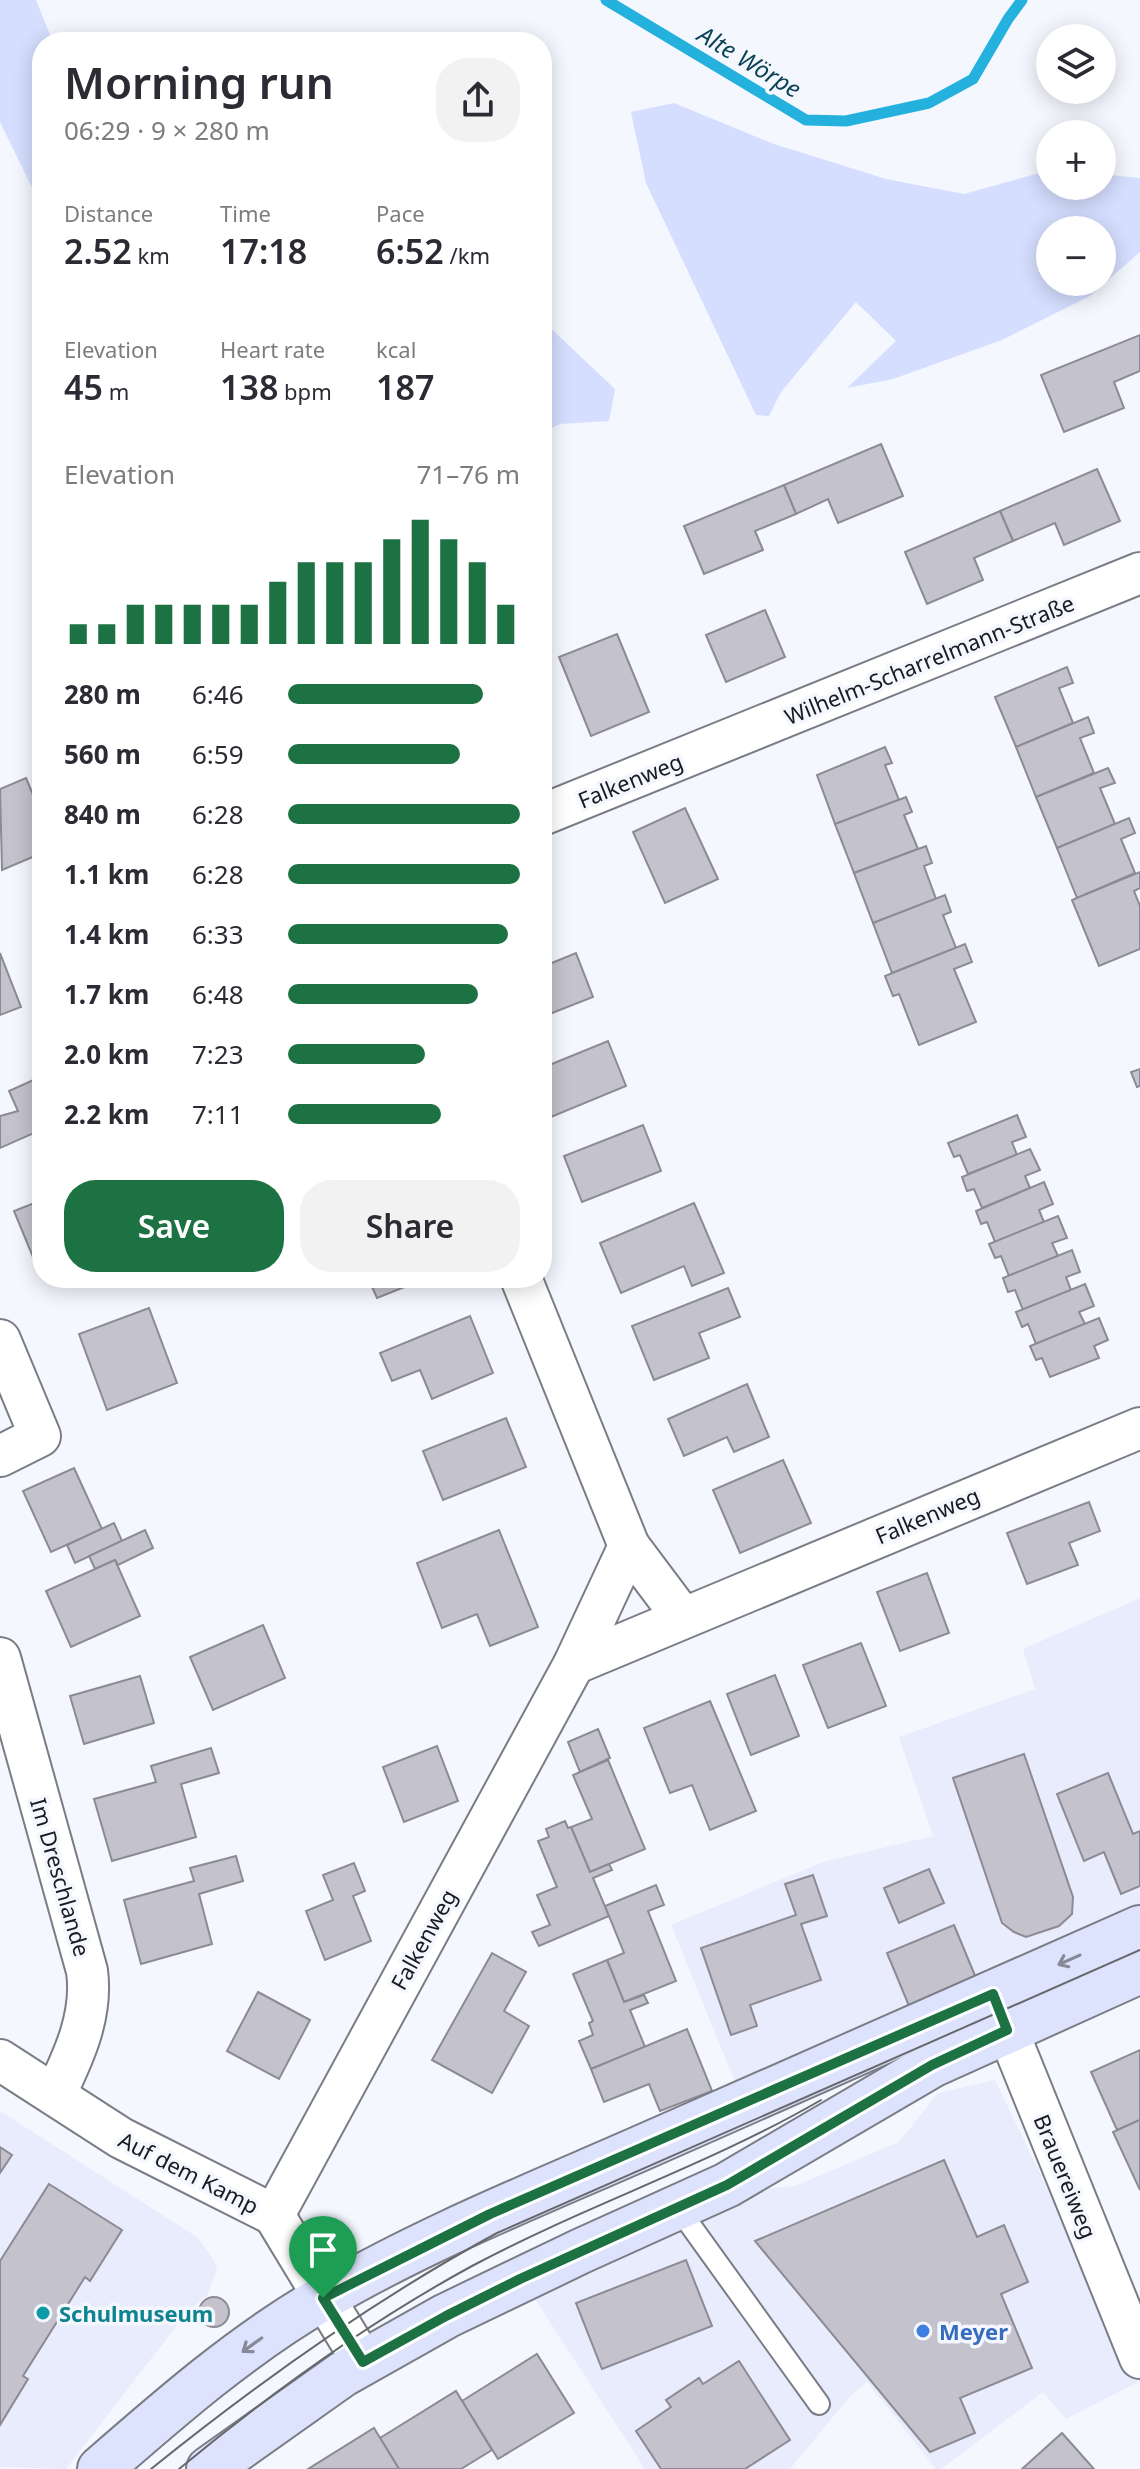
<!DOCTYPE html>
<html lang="en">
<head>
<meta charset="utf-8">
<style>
  body { margin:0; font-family:"Noto Sans",sans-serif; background:#f2f2f3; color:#2b2b33; height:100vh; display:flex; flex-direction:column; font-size:30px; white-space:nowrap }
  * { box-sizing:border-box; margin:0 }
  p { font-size:26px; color:#7c7c81 }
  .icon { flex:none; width:44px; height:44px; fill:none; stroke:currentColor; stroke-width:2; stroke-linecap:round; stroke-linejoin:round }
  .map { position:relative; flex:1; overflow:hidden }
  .panel { position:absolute; left:32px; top:32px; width:520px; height:1256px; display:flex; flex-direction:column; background:#fff; border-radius:32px; box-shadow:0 4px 20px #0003 }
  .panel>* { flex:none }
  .controls { position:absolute; left:1036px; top:24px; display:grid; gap:16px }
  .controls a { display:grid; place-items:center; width:80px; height:80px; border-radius:50%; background:#fff; box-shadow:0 4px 20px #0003; font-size:40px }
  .pin { position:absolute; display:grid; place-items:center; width:68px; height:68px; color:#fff; margin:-82px -34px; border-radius:50% 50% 50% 0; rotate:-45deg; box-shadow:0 0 8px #0007 }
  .pin .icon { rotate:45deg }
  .round { display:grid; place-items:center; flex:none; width:84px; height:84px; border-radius:32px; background:#f2f2f3 }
  .overview { display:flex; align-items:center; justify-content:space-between; height:136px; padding:0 32px }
  h1 { font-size:44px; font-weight:600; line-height:60px }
  .stats { display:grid; grid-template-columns:repeat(3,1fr); gap:12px; height:136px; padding:8px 32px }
  .stats div { display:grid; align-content:center }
  .stats b { font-size:34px; font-weight:600 }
  .stats small { font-size:22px; font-weight:400 }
  .stats p { font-size:22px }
  .chart { height:224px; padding:16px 32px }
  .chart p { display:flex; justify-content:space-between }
  .chart svg { width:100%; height:144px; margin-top:8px; stroke:#1d7244; stroke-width:6 }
  .cta { display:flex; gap:16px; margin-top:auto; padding:16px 32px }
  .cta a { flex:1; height:92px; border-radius:32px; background:#1d7244; color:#fff; font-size:32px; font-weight:600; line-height:92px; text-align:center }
  .cta a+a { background:#f2f2f3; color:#2b2b33 }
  ul { padding:0 32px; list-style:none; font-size:26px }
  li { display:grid; grid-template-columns:128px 96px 1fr; align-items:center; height:60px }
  li i { height:20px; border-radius:10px; background:#1d7244 }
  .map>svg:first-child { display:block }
</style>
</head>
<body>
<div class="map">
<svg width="1140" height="2469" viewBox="0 0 1140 2469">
  <rect width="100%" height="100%" fill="#f5f7ff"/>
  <g fill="#e8ecfd">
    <polygon points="1140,1598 1140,1916 742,2099 671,1925 823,1862 933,1836 899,1737 1035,1689 1023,1649"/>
    <polygon points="995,2080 1140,2381 1066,2419 1043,2392 941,2469 936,2469 867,2382 851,2395 790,2469 645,2469 524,2282 737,2191 795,2186 899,2142 938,2093"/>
    <polygon points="0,2111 197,2237 212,2257 217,2268 208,2294 184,2316 66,2469 0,2467"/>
  </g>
  <g fill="#d5defe" fill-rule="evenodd">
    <polygon points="0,0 36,0 53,42 42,42 42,208 0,122"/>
    <path d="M674,103L774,144L886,179L964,194L1050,170V186H1102V174L1140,178V252L1090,296L1002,340L893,379L847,388L896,341L856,302L781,392L769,416L756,415L646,183L631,112ZM1050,230H1102V282H1050Z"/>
    <polygon points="542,320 615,389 609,421 560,424 542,433"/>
  </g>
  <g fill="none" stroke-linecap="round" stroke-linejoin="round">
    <polyline stroke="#25b1dd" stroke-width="11" points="606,0 806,120 846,121 929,103 973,79 1008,19 1022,0"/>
  </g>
  <g fill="#c4c2cc" stroke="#8c8a93" stroke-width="2">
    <polygon points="1140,335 1140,371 1114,382 1124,408 1064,432 1041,375"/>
    <polygon points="881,444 903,496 838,523 828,499 796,514 784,485"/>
    <polygon points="1097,469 1120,521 1064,545 1055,523 1013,541 1000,511"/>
    <polygon points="784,485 796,514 755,531 763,550 704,574 684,526"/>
    <polygon points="1000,511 1013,541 974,558 983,580 927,604 905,552"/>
    <polygon points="765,610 785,657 726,682 706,635"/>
    <polygon points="617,634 649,712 591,736 559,657"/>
    <polygon points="1067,667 1073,683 1059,688 1073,723 1016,747 995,697"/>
    <polygon points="1088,717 1094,733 1080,738 1094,773 1036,797 1016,747"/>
    <polygon points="885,747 892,763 885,765 899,800 835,824 817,775"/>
    <polygon points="1108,768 1115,783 1100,788 1115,824 1057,848 1036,797"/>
    <polygon points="26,778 42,816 42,853 2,870 0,789"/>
    <polygon points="906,797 912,812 904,815 918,849 854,873 835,824"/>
    <polygon points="685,808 718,879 665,903 633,832"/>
    <polygon points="1129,818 1135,833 1121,839 1135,873 1077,898 1057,848"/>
    <polygon points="926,846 932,863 924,866 936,899 873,923 854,873"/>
    <polygon points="1140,872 1140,888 1134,891 1140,906 1140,949 1099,966 1072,900"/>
    <polygon points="945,895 951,912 943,915 956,948 892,973 873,923"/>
    <polygon points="965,944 972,962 954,969 976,1022 919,1045 899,994 893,996 885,976"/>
    <polygon points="0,953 21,1007 0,1015"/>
    <polygon points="576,953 593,997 542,1017 542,967"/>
    <polygon points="608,1041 626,1086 551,1117 542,1094 542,1068"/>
    <polygon points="1140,1069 1140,1086 1137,1087 1131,1072"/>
    <polygon points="42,1076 42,1145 36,1132 0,1148 0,1116 18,1111 9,1091"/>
    <polygon points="1017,1115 1026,1137 1012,1142 1017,1155 968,1174 960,1155 954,1157 948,1143"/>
    <polygon points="643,1125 661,1171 582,1202 564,1156"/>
    <polygon points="1030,1149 1040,1170 1025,1176 1030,1188 982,1208 974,1189 967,1191 962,1177"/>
    <polygon points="1044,1182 1053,1204 1039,1210 1044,1222 995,1242 987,1222 981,1224 976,1211"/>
    <polygon points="42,1200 42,1259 35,1262 14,1211"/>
    <polygon points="694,1203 724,1273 692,1286 684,1266 621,1293 600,1243"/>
    <polygon points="1058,1216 1067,1238 1052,1243 1058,1256 1009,1276 1001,1256 995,1258 989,1244"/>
    <polygon points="1072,1250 1080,1272 1066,1277 1071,1290 1023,1310 1015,1290 1008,1292 1003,1278"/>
    <polygon points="368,1278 427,1278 377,1298"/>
    <polygon points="1085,1284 1094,1306 1079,1312 1085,1324 1036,1344 1028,1324 1022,1327 1016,1312"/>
    <polygon points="728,1288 740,1317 699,1333 709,1358 654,1380 632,1326"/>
    <polygon points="149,1308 177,1383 107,1410 79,1334"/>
    <polygon points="470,1316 493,1373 432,1399 420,1370 392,1381 380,1353"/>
    <polygon points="1099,1318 1108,1340 1094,1346 1099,1358 1050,1377 1042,1358 1036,1360 1030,1346"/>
    <polygon points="747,1384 769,1437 734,1452 727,1437 684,1456 668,1419"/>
    <polygon points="506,1418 526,1467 443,1500 423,1451"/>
    <polygon points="783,1460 811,1523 740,1553 713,1490"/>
    <polygon points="74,1468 102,1529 51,1552 23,1491"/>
    <polygon points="1089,1502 1100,1531 1069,1543 1078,1565 1027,1584 1007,1533"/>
    <polygon points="114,1523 122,1541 75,1563 67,1545"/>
    <polygon points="145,1530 153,1548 118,1565 115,1560 95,1569 89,1556"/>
    <polygon points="499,1530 538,1627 490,1646 477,1614 442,1628 417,1563"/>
    <polygon points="115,1560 140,1616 71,1647 46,1591"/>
    <polygon points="927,1573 949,1633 900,1651 877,1592"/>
    <polygon points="263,1625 285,1678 213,1710 190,1657"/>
    <polygon points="861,1643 886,1706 828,1728 803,1665"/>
    <polygon points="775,1675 799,1736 751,1755 727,1694"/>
    <polygon points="140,1676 154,1723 84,1744 70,1696"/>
    <polygon points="710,1701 756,1811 710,1830 692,1785 670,1793 644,1728"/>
    <polygon points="598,1729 610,1758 580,1772 568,1742"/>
    <polygon points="437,1746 458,1801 404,1822 383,1767"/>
    <polygon points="211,1748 219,1773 181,1784 196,1837 112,1861 94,1799 156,1782 151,1766"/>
    <polygon points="1024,1754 1073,1897 1072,1914 1059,1926 1026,1937 1014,1932 1002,1923 953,1778"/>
    <polygon points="608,1760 645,1849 590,1872 571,1827 592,1819 573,1775"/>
    <polygon points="1108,1773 1133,1834 1140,1831 1140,1886 1121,1894 1104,1852 1084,1861 1057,1794"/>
    <polygon points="565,1821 568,1828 571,1827 590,1872 609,1864 612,1870 593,1878 609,1916 539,1946 532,1932 550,1925 537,1895 557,1887 538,1841 549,1837 546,1829"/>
    <polygon points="236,1856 243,1881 199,1894 212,1944 141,1964 124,1900 194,1881 190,1868"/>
    <polygon points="354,1863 365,1891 353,1896 371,1941 325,1960 306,1911 333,1900 323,1875"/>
    <polygon points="929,1869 944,1903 899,1923 884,1888"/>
    <polygon points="813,1875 827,1916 801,1924 821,1980 750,2005 757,2026 731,2035 701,1948 796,1915 785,1884"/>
    <polygon points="656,1885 664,1905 648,1911 676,1981 624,2002 607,1960 624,1953 605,1906"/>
    <polygon points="954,1925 976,1978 909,2006 887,1953"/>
    <polygon points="492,1953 526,1972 504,2011 529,2026 492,2093 432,2060"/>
    <polygon points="607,1960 624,2002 644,1995 648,2003 630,2010 645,2047 591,2069 579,2041 593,2035 589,2023 593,2021 573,1974"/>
    <polygon points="258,1992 310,2020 279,2079 227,2051"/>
    <polygon points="687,2029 712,2091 660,2111 649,2084 604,2102 591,2069"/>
    <polygon points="1140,2050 1140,2120 1117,2130 1091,2072"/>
    <polygon points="1140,2120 1140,2190 1113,2132"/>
    <polygon points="0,2147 12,2155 0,2173"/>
    <polygon points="944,2160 977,2237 1004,2225 1028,2282 1001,2294 1032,2368 960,2398 975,2433 930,2452 755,2241"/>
    <polygon points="49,2184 122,2230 90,2281 85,2277 23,2376 28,2379 0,2425 0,2261"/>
    <polygon points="686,2260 712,2326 602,2369 576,2303"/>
    <circle cx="214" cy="2312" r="15"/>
    <polygon points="537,2354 574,2413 498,2459 462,2401"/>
    <polygon points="739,2361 790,2440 745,2469 661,2469 636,2431 671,2407 666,2400 699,2378 703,2384"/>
    <polygon points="456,2391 492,2450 461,2469 399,2469 380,2438"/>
    <polygon points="374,2428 399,2469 308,2469"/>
    <polygon points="1062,2433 1094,2469 1022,2469"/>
  </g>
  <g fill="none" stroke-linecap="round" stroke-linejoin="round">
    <defs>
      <polyline id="lane" points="678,2208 819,2404"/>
      <g id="street">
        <polyline points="542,815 1140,573"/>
        <polyline points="0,1340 40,1436 0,1456"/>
        <polyline points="629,1546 683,1618"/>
        <path d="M0,1658L87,1971C93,2015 74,2056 55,2095"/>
        <polyline points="574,1664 1140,1428"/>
        <polyline points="996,2002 1140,2358"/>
        <polyline points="0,2060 121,2138 274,2215 363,2362"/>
        <polyline points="274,2215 574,1664 629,1546 521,1278"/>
      </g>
      <g id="secondary">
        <path d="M100,2469C171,2407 243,2344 325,2297C428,2237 539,2193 648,2145C812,2073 976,2001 1140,1928"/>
        <polyline points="209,2469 343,2374 446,2316 581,2251 727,2185 932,2065 1140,1971"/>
      </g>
    </defs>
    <use href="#lane" stroke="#7a7d85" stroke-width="24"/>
    <use href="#street" stroke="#7a7d85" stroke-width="44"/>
    <use href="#secondary" stroke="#7a7d85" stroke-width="48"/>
    <use href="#lane" stroke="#fff" stroke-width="20"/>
    <use href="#street" stroke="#fff" stroke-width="40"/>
    <use href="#secondary" stroke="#dde3fd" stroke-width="44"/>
    <g stroke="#67686e" stroke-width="2">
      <path d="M151,2469C260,2381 374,2300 497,2233L1140,1950"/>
      <path d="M179,2469C267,2396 371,2321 472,2266C586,2205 709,2165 821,2100"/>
    </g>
  </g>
  <defs><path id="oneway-shaft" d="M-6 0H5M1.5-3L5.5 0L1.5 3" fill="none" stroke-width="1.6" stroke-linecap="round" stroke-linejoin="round" transform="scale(2)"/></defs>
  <g stroke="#858999">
    <use href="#oneway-shaft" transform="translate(1069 1960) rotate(156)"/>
    <use href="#oneway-shaft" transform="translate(252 2345) rotate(144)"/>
  </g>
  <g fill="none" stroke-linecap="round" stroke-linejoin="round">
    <defs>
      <polygon id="route" points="993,1994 1007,2030 932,2065 727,2185 520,2279 446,2316 363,2362 323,2298 490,2214"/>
    </defs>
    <use href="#route" stroke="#fff" stroke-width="16"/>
    <use href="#route" stroke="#1d7244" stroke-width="10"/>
  </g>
  <circle fill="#0f9aa8" stroke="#f5f7ff" stroke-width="3" cx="43" cy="2313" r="8"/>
  <circle fill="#3f7fe0" stroke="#f5f7ff" stroke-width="3" cx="923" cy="2331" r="8"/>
  <g text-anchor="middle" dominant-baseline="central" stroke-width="7" stroke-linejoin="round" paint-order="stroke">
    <g font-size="22" fill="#1a1b1f" stroke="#f5f7ff">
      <text transform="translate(929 659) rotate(-22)">Wilhelm-Scharrelmann-Straße</text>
      <text transform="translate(630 780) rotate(-22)">Falkenweg</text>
      <text transform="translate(927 1515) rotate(-23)">Falkenweg</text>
      <text transform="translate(61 1877) rotate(74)">Im Dreschlande</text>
      <text transform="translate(423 1939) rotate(-61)">Falkenweg</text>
      <text transform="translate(189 2172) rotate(27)">Auf dem Kamp</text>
      <text transform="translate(1066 2176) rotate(68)">Brauereiweg</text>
    </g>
    <g font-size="22" font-weight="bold" fill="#0d838f" stroke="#f5f7ff" text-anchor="start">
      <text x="59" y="2313">Schulmuseum</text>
    </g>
    <g font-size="22" font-weight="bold" fill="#366cbe" stroke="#f5f7ff" text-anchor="start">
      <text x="939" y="2331">Meyer</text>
    </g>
    <g font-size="24" font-style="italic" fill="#0c4456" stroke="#f5f7ff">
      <text transform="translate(750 61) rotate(31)">Alte Wörpe</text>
    </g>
  </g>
</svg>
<div class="controls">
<a><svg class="icon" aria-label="layers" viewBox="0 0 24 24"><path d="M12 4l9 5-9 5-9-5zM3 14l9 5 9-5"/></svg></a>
<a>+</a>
<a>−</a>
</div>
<div class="pin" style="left:323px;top:2298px;background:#1e9e55"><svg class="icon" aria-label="arrive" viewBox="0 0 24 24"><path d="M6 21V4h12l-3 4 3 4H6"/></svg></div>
<section class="panel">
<div class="overview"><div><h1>Morning run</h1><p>06:29 · 9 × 280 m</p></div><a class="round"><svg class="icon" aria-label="share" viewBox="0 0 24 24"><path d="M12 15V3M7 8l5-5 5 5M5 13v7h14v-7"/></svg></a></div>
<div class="stats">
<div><p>Distance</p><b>2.52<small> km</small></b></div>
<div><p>Time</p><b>17:18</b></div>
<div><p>Pace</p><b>6:52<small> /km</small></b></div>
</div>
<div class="stats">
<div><p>Elevation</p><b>45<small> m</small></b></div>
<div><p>Heart rate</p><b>138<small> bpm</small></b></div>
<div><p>kcal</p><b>187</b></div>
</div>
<div class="chart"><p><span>Elevation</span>71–76 m</p>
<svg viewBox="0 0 160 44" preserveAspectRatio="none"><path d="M5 44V38M15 44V38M25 44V32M35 44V32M45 44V32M55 44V32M65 44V32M75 44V25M85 44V19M95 44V19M105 44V19M115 44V12M125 44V6M135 44V12M145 44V19M155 44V32"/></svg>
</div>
<ul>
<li><b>280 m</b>6:46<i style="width:84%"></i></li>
<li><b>560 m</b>6:59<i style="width:74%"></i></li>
<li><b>840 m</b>6:28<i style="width:100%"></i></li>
<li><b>1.1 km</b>6:28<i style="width:100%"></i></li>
<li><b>1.4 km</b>6:33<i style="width:95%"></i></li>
<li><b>1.7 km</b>6:48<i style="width:82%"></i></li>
<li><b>2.0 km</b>7:23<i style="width:59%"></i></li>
<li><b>2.2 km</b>7:11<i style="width:66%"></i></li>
</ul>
<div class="cta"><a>Save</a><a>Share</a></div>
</section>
</div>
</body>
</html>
